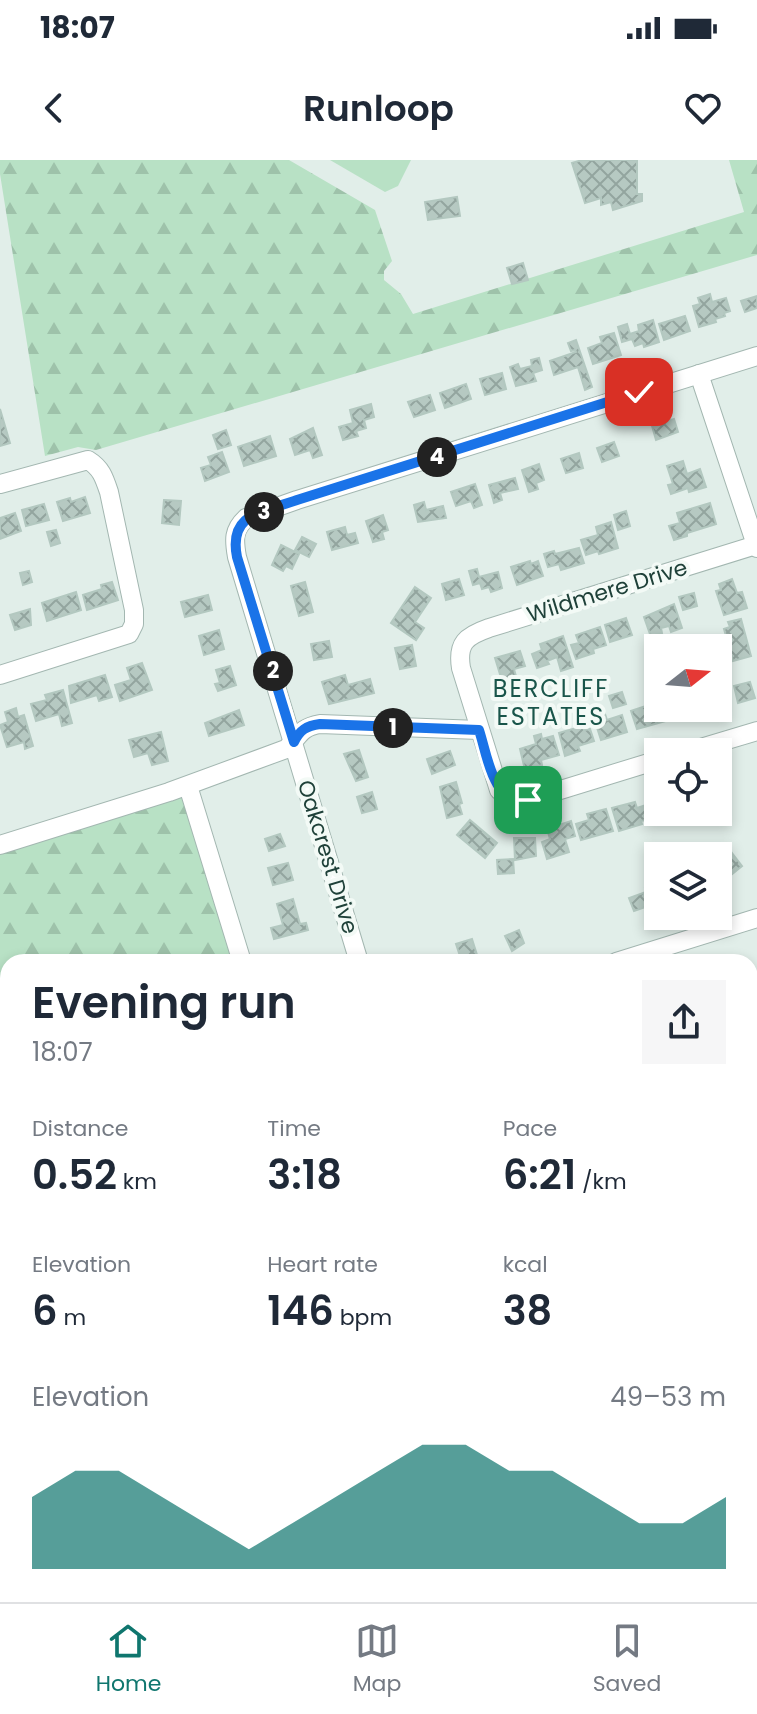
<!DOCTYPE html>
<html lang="en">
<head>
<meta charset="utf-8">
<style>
  body { margin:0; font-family:Poppins,sans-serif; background:#f6f6f7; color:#1f2937; height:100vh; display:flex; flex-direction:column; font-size:30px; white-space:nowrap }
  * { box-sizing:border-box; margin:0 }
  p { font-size:26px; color:#747a83 }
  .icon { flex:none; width:44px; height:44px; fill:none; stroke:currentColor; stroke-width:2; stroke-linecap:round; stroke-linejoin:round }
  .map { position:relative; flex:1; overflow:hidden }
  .drawer { position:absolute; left:0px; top:794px; width:758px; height:648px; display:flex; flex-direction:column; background:#fff; border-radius:24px 24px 0 0; box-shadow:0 4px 12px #0003 }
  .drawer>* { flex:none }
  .needle { width:52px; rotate:73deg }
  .controls { position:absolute; left:644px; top:474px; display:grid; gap:16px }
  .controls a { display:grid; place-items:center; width:88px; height:88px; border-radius:0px; background:#fff; box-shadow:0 4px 12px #0003; font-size:40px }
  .pin { position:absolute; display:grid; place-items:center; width:68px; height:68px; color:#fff; margin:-34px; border-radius:16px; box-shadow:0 4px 12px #0006 }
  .km { position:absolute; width:40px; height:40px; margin:-20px; border-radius:50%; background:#222; color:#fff; font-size:22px; line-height:40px; text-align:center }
  .round { display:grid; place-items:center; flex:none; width:84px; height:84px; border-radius:0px; background:#f6f6f7 }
  .headline { display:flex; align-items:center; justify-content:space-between; height:136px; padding:0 32px }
  h1 { font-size:44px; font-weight:600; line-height:60px }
  .metrics { display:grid; grid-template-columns:repeat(3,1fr); gap:12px; height:136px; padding:8px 32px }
  .metrics div { display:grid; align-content:center }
  .metrics b { font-size:40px; font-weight:600 }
  .metrics small { font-size:22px; font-weight:400 }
  .metrics p { font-size:22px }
  .chart { height:224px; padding:16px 32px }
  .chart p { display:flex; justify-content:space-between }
  .chart svg { width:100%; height:144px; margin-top:8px; fill:#0f766e; opacity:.7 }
  .status { display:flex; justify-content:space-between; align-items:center; height:56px; padding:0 40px; background:#fff; direction:ltr }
  .status svg { height:22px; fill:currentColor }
  header { display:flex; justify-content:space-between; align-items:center; height:104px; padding:0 32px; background:#fff; font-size:36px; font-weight:600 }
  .dock { display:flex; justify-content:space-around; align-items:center; height:112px; border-top:2px solid #e0e1e3; background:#fff; font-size:22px; color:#747a83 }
  .dock a { display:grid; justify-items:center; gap:4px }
  .dock .active { color:#0f766e }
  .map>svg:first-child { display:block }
</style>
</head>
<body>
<div class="status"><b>18:07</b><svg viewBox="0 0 49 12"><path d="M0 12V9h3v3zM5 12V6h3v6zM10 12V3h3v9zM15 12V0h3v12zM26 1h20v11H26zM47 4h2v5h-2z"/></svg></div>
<header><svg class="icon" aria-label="back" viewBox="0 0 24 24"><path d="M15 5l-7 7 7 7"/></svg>Runloop<svg class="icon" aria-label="heart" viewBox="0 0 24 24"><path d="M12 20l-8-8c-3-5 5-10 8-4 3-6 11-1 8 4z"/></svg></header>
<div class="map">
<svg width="757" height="1442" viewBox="0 0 757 1442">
  <defs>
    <pattern id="forest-firs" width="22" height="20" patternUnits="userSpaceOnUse" patternTransform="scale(2)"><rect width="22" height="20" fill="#b8e1c5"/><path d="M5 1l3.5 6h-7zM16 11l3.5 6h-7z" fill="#9ec2aa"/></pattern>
    <pattern id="building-cross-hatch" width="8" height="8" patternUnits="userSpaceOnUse" patternTransform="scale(2)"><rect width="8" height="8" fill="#b6c9c2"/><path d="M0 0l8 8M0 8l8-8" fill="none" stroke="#93a59f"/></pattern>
  </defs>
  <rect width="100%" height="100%" fill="#e1eee9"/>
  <g fill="#cfded8">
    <polygon points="757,889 757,1442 383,1442 381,1434 750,1434 750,891"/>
    <polygon points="8,1120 8,1263 0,1266 0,1122"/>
    <polygon points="116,1434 219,1434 193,1442 119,1442"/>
  </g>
  <g fill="url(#forest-firs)">
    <polygon points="0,0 289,0 375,50 392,101 384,111 384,120 401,134 413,154 744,52 729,0 757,0 757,95 96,290 78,287 45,296 0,14"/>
    <polygon points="187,635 239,802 8,802 8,982 0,985 0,693"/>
  </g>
  <polygon fill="#b8e1c5" points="330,0 411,0 398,26 385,32"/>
  <g fill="url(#building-cross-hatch)" stroke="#b3c8c0" stroke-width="2">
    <polygon points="582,0 637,0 637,34 642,34 642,41 613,50 611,42 601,45 601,38 585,43 572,3"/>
    <polygon points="457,37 460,56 428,60 425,42"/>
    <polygon points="523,103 528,120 512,124 507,108"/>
    <polygon points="710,134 712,142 726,138 730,151 724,153 725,156 715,159 716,162 699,167 693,146 700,144 698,138"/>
    <polygon points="757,136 757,148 745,152 741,141"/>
    <polygon points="685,156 690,171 664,180 659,164"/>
    <polygon points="653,160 659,182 644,187 643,183 635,186 632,179 622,182 618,167 627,164 630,174 639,171 638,165"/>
    <polygon points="614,173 621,195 593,204 588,188 602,183 600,177"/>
    <polygon points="576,180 592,227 585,230 578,207 554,215 550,201 576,192 575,190 571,191 568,183"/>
    <polygon points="539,198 542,210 533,213 536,221 516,226 510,207 518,204 520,209 532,206 531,200"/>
    <polygon points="502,213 506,229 485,235 480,219"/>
    <polygon points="466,224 471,239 445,248 440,233"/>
    <polygon points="430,235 435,250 414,257 408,242"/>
    <polygon points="371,244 374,257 364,260 366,268 356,271 358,276 343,280 339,267 353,263 350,250"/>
    <polygon points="0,249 10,283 0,286"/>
    <polygon points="674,259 678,272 656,280 652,266"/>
    <polygon points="313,268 322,295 313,298 310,290 295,295 290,279"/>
    <polygon points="226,270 231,285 218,289 213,275"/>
    <polygon points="270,276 276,296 244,306 238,287"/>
    <polygon points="614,282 619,296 602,302 597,288"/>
    <polygon points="222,292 229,312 205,321 201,308 211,305 208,297"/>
    <polygon points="579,293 583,308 566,313 561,299"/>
    <polygon points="683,301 687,314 700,309 706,327 689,332 688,328 671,334 668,325 673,324 667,306"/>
    <polygon points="539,304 544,320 536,323 538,329 529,332 522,310"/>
    <polygon points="515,318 518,329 500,333 502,340 494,343 489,325"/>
    <polygon points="475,324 482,345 474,348 471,341 456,346 451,332"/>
    <polygon points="85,337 90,353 63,361 57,342 70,338 71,342"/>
    <polygon points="164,340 181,341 179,365 162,363"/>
    <polygon points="424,342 426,350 443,346 446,358 418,362 414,345"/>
    <polygon points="710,343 716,364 687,373 687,376 674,380 669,366 680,363 677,353"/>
    <polygon points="44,344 49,360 26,366 22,350"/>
    <polygon points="626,351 630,366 618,370 614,355"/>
    <polygon points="15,353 21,371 0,379 0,358"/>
    <polygon points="383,355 388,370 382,372 384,379 373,382 366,361"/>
    <polygon points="611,362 618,388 599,394 598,391 586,395 581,380 598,375 596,367"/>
    <polygon points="345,367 347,375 355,373 358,383 332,390 327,372"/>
    <polygon points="56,370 60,383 51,386 47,372"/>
    <polygon points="302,377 316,384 309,397 295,390"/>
    <polygon points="281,385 299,394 292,409 286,406 283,411 272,405"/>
    <polygon points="579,388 584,403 561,410 559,404 548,407 544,394 554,391 555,394"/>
    <polygon points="530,401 531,404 538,401 543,416 517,425 511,407"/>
    <polygon points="477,409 479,417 498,412 502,428 491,432 489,427 482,429 480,423 473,425 469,411"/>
    <polygon points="29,411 32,422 23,425 20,413"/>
    <polygon points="459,419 464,435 446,440 442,424"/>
    <polygon points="732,419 737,433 742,432 747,448 724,455 716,431 721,430 719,424"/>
    <polygon points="112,422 118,440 87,450 83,435 102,429 101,425"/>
    <polygon points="305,422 313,452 299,456 291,426"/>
    <polygon points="415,427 431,438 415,462 424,468 416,480 391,463"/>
    <polygon points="76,432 81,450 47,461 42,443"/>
    <polygon points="694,433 697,446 683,450 679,437"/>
    <polygon points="208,435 212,450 185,457 181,442"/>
    <polygon points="674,444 682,468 671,472 669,466 661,468 662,473 651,477 644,457"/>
    <polygon points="30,449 31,465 15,470 10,455"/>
    <polygon points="626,458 632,475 610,482 605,465"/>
    <polygon points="741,459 751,496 733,501 724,469 730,467 728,462"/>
    <polygon points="600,467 606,485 593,489 594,493 576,499 571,485 579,483 576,475"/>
    <polygon points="219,470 224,489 204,495 199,476"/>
    <polygon points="563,476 573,507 561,511 557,497 547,501 549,504 537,508 532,494 542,490 540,484"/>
    <polygon points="329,481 332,497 314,500 311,484"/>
    <polygon points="412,485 416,506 400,509 395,488"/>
    <polygon points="520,491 525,506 514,509 517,520 503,524 495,498"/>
    <polygon points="142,503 152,530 120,541 115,525 131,520 127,508"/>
    <polygon points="230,506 236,525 218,531 215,524 220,523 216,510"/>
    <polygon points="105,515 112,537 99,541 97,535 71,543 69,526"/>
    <polygon points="345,515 348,525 370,519 374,533 329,544 322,522"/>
    <polygon points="750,522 755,538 738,543 734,526"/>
    <polygon points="63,530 72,563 62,566 59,554 36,561 31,544 47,540 45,535"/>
    <polygon points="622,532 626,544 613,548 609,536"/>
    <polygon points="658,536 658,548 666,548 669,560 637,569 631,551 649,545 647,539"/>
    <polygon points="16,548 18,557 24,555 33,586 25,589 24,582 7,587 0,565 8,562 5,552"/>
    <polygon points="239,550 244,565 209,576 205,563"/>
    <polygon points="604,551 607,560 622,555 627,572 601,580 593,555"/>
    <polygon points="583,566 584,570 590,569 594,581 578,586 580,591 565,596 559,573"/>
    <polygon points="161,572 168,601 152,605 148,593 134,597 129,580"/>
    <polygon points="541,574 542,579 553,576 559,595 541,600 542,605 525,610 520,589 536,584 534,576"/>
    <polygon points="359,590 368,617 356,621 344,594"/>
    <polygon points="450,591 455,605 432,614 427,599"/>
    <polygon points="456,622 462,643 459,644 462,654 447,658 440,627"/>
    <polygon points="372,632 377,649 362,653 357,637"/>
    <polygon points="658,634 658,652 660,652 655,654 650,636"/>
    <polygon points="635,642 637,648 646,645 650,659 641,661 642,664 619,671 612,648"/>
    <polygon points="606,649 613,671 581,680 576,664 589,660 587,654"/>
    <polygon points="470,660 497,683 485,698 457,675"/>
    <polygon points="571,661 575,676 565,679 569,692 547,699 542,682 550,679 547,669"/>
    <polygon points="280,674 285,686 269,691 265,679"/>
    <polygon points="514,678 535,678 536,696 515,700"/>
    <polygon points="732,693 742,706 721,723 718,719 718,704"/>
    <polygon points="513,699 514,713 498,714 497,700"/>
    <polygon points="288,703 293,720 273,725 268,708"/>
    <polygon points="653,725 658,739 651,742 651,745 634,751 629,738 646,732 645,728"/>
    <polygon points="293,739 300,764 306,763 308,770 274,779 271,768 283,765 277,744"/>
    <polygon points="519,770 524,783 512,791 505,776"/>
    <polygon points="472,779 478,798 462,802 456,784"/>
    <polygon points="755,1139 757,1161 750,1163 750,1140"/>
    <polygon points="8,1149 8,1174 0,1177 0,1152"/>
    <polygon points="8,1222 8,1237 0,1240 0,1224"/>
    <polygon points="8,1246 8,1263 2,1265 0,1249"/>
    <polygon points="139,1434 160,1434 162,1442 132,1442 131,1437"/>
    <polygon points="535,1434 596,1434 598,1442 522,1442 521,1439"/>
    <polygon points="644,1435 686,1439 686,1442 643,1442"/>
  </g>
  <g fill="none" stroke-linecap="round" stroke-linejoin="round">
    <defs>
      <g id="minor">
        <polyline points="699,214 757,388"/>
        <path d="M0,324L88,300C101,308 104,317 109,332L134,450V464L129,474L0,515"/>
        <polyline points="687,592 757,571"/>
        <path d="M658,600L528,640L518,641L508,638L499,630L461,508C457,483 466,476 489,468L756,385"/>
        <polyline points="188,626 242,802"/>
        <path d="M0,685L169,632L286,589C300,577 298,568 320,564L479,570"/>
        <path d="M359,802L237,397C234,380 233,370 246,358L297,340L757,196"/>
        <polyline points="616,802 757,758"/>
        <polyline points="750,866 757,864"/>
        <polyline points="750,1071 757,1075"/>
        <polyline points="0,1097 8,1094"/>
        <polyline points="750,1108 757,1106"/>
        <polyline points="0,1307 8,1304"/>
        <polyline points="0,1358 8,1384"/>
        <polyline points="24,1434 27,1442"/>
        <polyline points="367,1434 369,1442"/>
        <polyline points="505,1434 507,1442"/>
        <polyline points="236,1442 262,1434"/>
      </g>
    </defs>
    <use href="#minor" stroke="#a3b7b1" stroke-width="20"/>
    <use href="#minor" stroke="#fff" stroke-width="18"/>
  </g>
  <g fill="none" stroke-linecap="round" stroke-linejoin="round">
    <defs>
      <path id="route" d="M528,640C492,644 488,597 479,570L320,564C306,566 300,570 294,582L237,397C228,352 264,352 297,340L639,232"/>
    </defs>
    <use href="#route" stroke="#fff" stroke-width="16"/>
    <use href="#route" stroke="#1a73e8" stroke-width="10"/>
  </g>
  <g text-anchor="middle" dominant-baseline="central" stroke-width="8" stroke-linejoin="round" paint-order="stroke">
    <g font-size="22" fill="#1f4139" stroke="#f3faf6">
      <text transform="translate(607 431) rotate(-17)">Wildmere Drive</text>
      <text transform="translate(328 697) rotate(73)">Oakcrest Drive</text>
    </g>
    <g font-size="24" letter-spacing="2" fill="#19554a" stroke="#f3faf6">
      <text x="551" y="528">BERCLIFF<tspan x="551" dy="28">ESTATES</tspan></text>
    </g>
  </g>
</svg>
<div class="controls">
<a><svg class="needle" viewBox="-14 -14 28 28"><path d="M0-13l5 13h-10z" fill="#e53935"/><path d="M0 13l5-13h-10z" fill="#747a83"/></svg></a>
<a><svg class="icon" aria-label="locate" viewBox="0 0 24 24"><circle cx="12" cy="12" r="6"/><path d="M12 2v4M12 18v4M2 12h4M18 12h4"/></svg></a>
<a><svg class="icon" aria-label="layers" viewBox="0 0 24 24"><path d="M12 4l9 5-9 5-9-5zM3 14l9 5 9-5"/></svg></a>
</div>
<div class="pin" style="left:528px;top:640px;background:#1e9e55"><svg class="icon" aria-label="arrive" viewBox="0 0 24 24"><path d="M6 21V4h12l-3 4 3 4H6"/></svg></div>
<div class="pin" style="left:639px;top:232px;background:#d93025"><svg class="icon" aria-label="check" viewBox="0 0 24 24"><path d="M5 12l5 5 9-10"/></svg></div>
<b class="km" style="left:393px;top:568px">1</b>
<b class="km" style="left:273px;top:511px">2</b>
<b class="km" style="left:264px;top:352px">3</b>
<b class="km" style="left:437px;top:297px">4</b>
<section class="drawer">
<div class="headline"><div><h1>Evening run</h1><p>18:07</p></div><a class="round"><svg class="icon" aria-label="share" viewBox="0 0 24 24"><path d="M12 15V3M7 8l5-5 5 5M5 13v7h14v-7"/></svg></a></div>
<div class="metrics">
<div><p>Distance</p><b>0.52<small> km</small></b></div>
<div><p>Time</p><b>3:18</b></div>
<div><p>Pace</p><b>6:21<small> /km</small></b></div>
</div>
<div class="metrics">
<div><p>Elevation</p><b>6<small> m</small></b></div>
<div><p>Heart rate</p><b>146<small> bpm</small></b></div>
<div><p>kcal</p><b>38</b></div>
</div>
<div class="chart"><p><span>Elevation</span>49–53 m</p>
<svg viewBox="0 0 160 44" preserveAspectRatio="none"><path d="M0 44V22L10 14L20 14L30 22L40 30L50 38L60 30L70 22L80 14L90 6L100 6L110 14L120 14L130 22L140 30L150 30L160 22V44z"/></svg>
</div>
</section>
</div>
<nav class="dock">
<a class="active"><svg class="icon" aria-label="home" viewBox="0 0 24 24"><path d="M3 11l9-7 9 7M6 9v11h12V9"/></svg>Home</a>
<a><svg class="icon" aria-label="map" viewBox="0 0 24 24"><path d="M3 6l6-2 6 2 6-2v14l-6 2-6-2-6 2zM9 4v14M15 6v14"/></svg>Map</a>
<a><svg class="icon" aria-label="saved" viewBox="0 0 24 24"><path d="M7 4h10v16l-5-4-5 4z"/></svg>Saved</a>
</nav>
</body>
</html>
